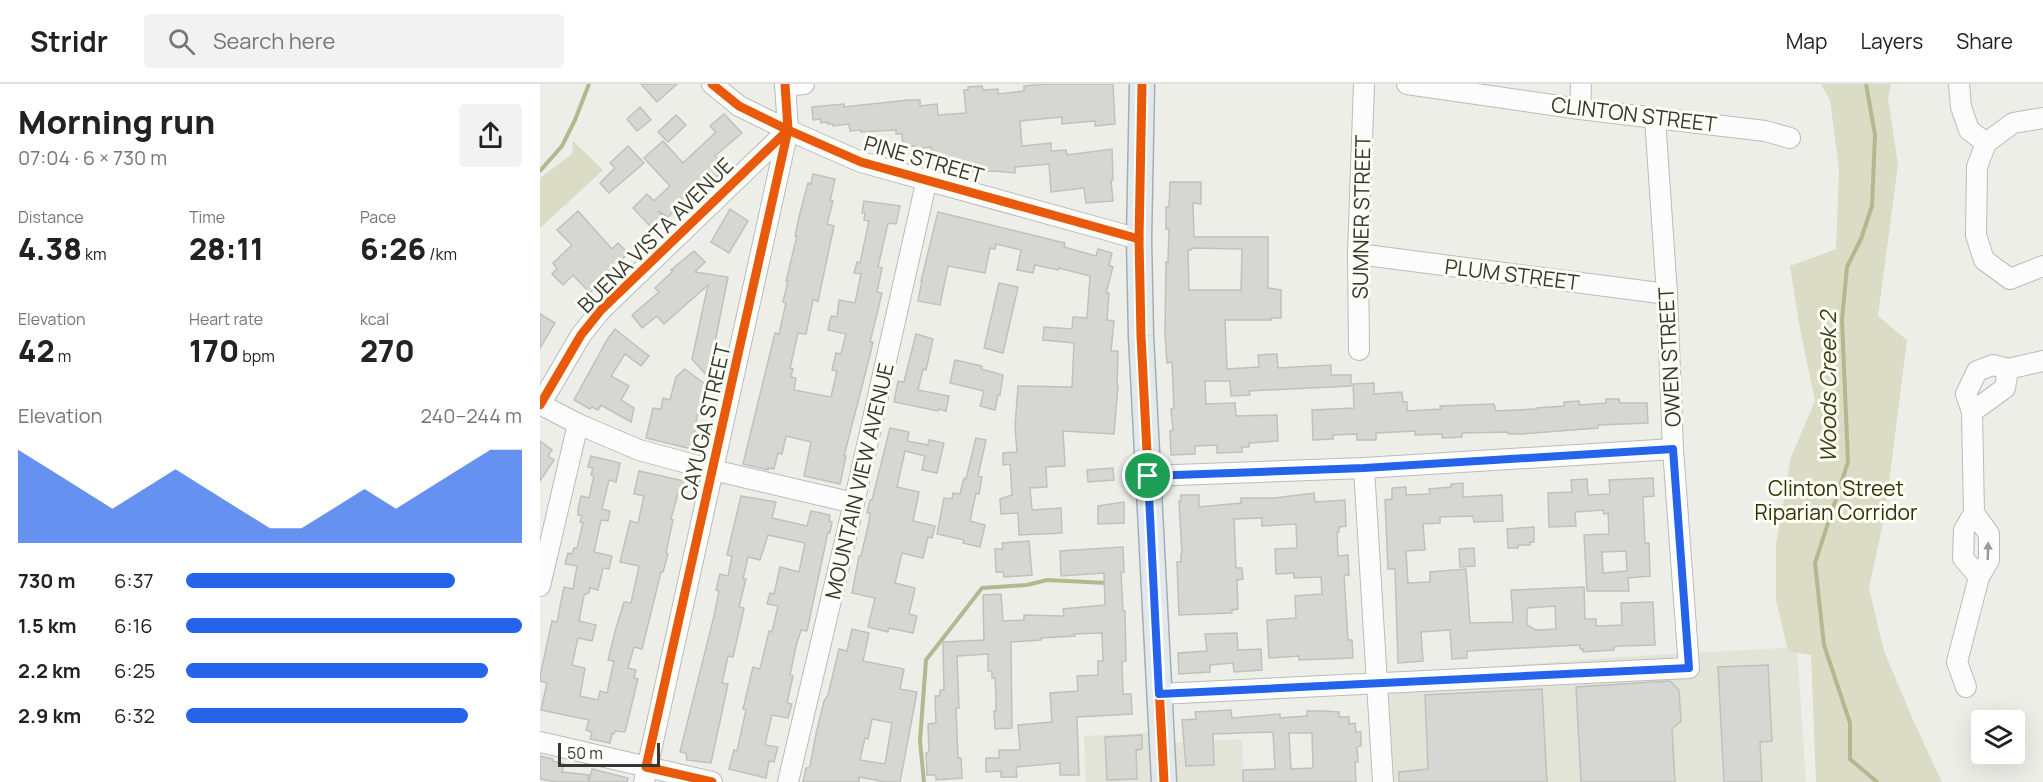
<!DOCTYPE html>
<html lang="en">
<head>
<meta charset="utf-8">
<style>
  body { margin:0; font-family:Manrope,sans-serif; background:#f2f2f2; color:#222; height:100vh; display:flex; flex-direction:column; font-size:22px; white-space:nowrap }
  * { box-sizing:border-box; margin:0 }
  p { font-size:20px; color:#767676 }
  .icon { flex:none; width:33px; height:33px; fill:none; stroke:currentColor; stroke-width:2; stroke-linecap:round; stroke-linejoin:round }
  .map { position:relative; flex:1; overflow:hidden }
  .sheet { display:flex; flex-direction:column; background:#fff; width:540px }
  .sheet>* { flex:none }
  .tools { position:absolute; left:1431px; top:626px; display:grid; gap:12px }
  .tools a { display:grid; place-items:center; width:54px; height:54px; border-radius:6px; background:#fff; box-shadow:0 6px 24px #0002; font-size:30px }
  .scale { position:absolute; left:18px; bottom:15px; width:102px; box-sizing:border-box; padding-left:6px; border:3px solid #373834; border-top:0; font-size:16px; line-height:21px; white-space:nowrap; color:#373834; -webkit-text-stroke:4px #fdfef4; paint-order:stroke }
  .pin { position:absolute; display:grid; place-items:center; width:51px; height:51px; color:#fff; margin:-26px; border:3px solid #fff; border-radius:50%; box-shadow:0 2px 6px #0007 }
  .round { display:grid; place-items:center; flex:none; width:63px; height:63px; border-radius:6px; background:#f2f2f2 }
  .head { display:flex; align-items:center; justify-content:space-between; height:102px; padding:0 18px }
  h1 { font-size:33px; font-weight:800; line-height:45px }
  .stats { display:grid; grid-template-columns:repeat(3,1fr); gap:9px; height:102px; padding:6px 18px }
  .stats div { display:grid; align-content:center }
  .stats b { font-size:30px; font-weight:800 }
  .stats small { font-size:16px; font-weight:400 }
  .stats p { font-size:16px }
  .chart { height:168px; padding:12px 18px }
  .chart p { display:flex; justify-content:space-between }
  .chart svg { width:100%; height:108px; margin-top:6px; fill:#2563eb; opacity:.7 }
  ul { padding:0 18px; list-style:none; font-size:20px }
  li { display:grid; grid-template-columns:96px 72px 1fr; align-items:center; height:45px }
  li i { height:15px; border-radius:8px; background:#2563eb }
  header { display:flex; align-items:center; gap:36px; box-sizing:border-box; height:84px; padding:0 30px; background:#fff; border-bottom:2px solid #e0e0e0 }
  header strong { font-size:28px }
  nav { display:flex; gap:33px; margin-inline-start:auto; font-size:21px }
  .search { width:420px; height:54px; background:#f2f2f2; display:flex; align-items:center; gap:15px; box-sizing:border-box; padding:0 21px; border-radius:6px; color:#767676; font-size:22px }
  main { display:flex; flex:1; min-height:0 }
  .map>svg:first-child { display:block }
</style>
</head>
<body>
<header>
<strong>Stridr</strong>
<div class="search"><svg class="icon" aria-label="search" viewBox="0 0 24 24"><circle cx="10" cy="10" r="6"/><path d="M15 15l6 6"/></svg>Search here</div>
<nav><a>Map</a><a>Layers</a><a>Share</a></nav>
</header>
<main>
<section class="sheet">
<div class="head"><div><h1>Morning run</h1><p>07:04 · 6 × 730 m</p></div><a class="round"><svg class="icon" aria-label="share" viewBox="0 0 24 24"><path d="M12 15V3M7 8l5-5 5 5M5 13v7h14v-7"/></svg></a></div>
<div class="stats">
<div><p>Distance</p><b>4.38<small> km</small></b></div>
<div><p>Time</p><b>28:11</b></div>
<div><p>Pace</p><b>6:26<small> /km</small></b></div>
</div>
<div class="stats">
<div><p>Elevation</p><b>42<small> m</small></b></div>
<div><p>Heart rate</p><b>170<small> bpm</small></b></div>
<div><p>kcal</p><b>270</b></div>
</div>
<div class="chart"><p><span>Elevation</span>240–244 m</p>
<svg viewBox="0 0 160 44" preserveAspectRatio="none"><path d="M0 44V6L10 14L20 22L30 30L40 22L50 14L60 22L70 30L80 38L90 38L100 30L110 22L120 30L130 22L140 14L150 6L160 6V44z"/></svg>
</div>
<ul>
<li><b>730 m</b>6:37<i style="width:80%"></i></li>
<li><b>1.5 km</b>6:16<i style="width:100%"></i></li>
<li><b>2.2 km</b>6:25<i style="width:90%"></i></li>
<li><b>2.9 km</b>6:32<i style="width:84%"></i></li>
</ul>
</section>
<div class="map">
<svg width="1503" height="698" viewBox="0 0 1503 698">
  <rect width="100%" height="100%" fill="#eeeee9"/>
  <g fill="#e3e4d8">
    <polygon points="1257,563 1266,698 844,698 839,592 1064,574"/>
    <polygon points="623,648 624,659 702,655 703,685 734,684 735,698 546,698 544,652"/>
  </g>
  <g fill="#dadcc6">
    <polygon points="1281,0 1351,0 1348,14 1358,81 1338,232 1367,256 1345,430 1329,504 1344,567 1373,636 1402,698 1276,698 1271,571 1248,567 1236,516 1236,460 1251,373 1275,317 1259,240 1250,182 1296,165 1299,85 1290,16"/>
    <polygon points="33,57 63,86 0,144 0,94 32,70"/>
  </g>
  <g fill="none" stroke-linecap="round" stroke-linejoin="round">
    <g stroke="#b3b891" stroke-width="4">
      <polyline points="1326,0 1335,51 1332,122 1321,155 1307,183 1302,236 1308,378 1275,479 1284,561 1310,639 1310,675 1337,698"/>
      <polyline points="0,87 22,62 35,36 49,0"/>
      <polyline points="384,698 380,657 386,576 442,504 487,501 507,496 567,499"/>
    </g>
  </g>
  <g fill="#d6d7d2" stroke="#c0c0bc" stroke-width="1.5" fill-rule="evenodd">
    <polygon points="101,0 137,0 117,18"/>
    <polygon points="505,0 573,0 575,40 555,42 555,37 522,40 522,33 480,37 482,62 511,59 511,67 526,66 527,71 572,65 573,96 571,96 573,117 546,119 544,104 511,108 509,80 475,83 475,89 454,87 437,88 437,86 430,87 430,84 424,84 423,76 412,77 412,75 405,75 405,73 392,74 391,63 375,65 375,62 363,62 362,50 356,50 356,46 321,48 321,46 310,47 309,40 293,42 293,40 288,40 288,38 281,39 280,35 273,36 272,23 304,20 304,23 368,16 380,16 380,22 397,20 398,31 426,29 424,6 428,6 428,3 442,2 443,6 458,5 458,10 484,7 484,2"/>
    <polygon points="100,23 111,36 97,47 87,35"/>
    <polygon points="184,30 202,49 175,72 186,84 173,96 170,93 128,133 118,127 124,134 112,144 93,124 107,110 114,117 130,102 104,74 123,57 143,79 176,48 170,42"/>
    <polygon points="136,31 146,41 128,58 118,48"/>
    <polygon points="88,62 104,79 69,109 60,99 75,84 70,79"/>
    <polygon points="273,90 295,95 290,117 293,117 287,140 294,142 278,217 273,216 266,250 258,249 250,284 253,285 251,293 256,294 254,306 291,313 297,287 292,286 296,269 301,270 306,250 288,246 291,232 297,233 299,216 315,219 321,190 314,189 317,178 320,179 329,137 324,136 325,129 322,129 324,117 360,122 356,140 348,139 338,183 342,184 337,208 342,209 330,258 333,258 329,275 304,372 306,372 300,400 264,392 271,358 246,352 242,370 238,369 234,385 228,384 228,386 203,380 235,249 239,250 246,219 243,218 248,197 246,197 257,152 255,152 260,129 268,99 271,100"/>
    <path d="M630,98H661V120L653,119L654,153H728V204L741,206V234H731V236H685L687,285L719,283L718,271L737,270L738,284L791,281V291H811V302L709,307L710,311L691,312L690,297H665L666,320L695,319L696,332L737,331L738,357L709,359V363H702V368L677,369V361L655,362V370L631,371L630,347L633,346L631,325L634,324L632,278L627,279L625,251L626,178H628L629,145H626V123H629ZM651,164L702,165L701,206H649L648,166H651Z"/>
    <polygon points="190,125 208,137 189,169 171,158"/>
    <polygon points="38,127 72,165 78,159 88,169 50,209 33,191 23,201 12,190 17,185 13,179 32,161 17,146"/>
    <polygon points="398,128 525,159 524,163 556,172 558,165 572,169 569,181 573,183 566,209 569,209 567,236 574,237 571,267 578,267 577,302 578,302 574,350 523,347 525,382 506,383 507,403 490,404 492,426 521,424 522,449 479,451 478,429 461,430 460,415 472,411 470,380 463,381 463,369 477,368 475,343 478,302 532,303 534,259 503,256 504,243 532,245 533,233 547,234 550,192 519,184 518,186 495,181 493,189 477,186 481,166 456,160 455,165 450,164 445,189 408,182 400,221 378,217 382,197 381,197"/>
    <polygon points="154,167 165,178 155,188 188,193 168,293 152,275 168,201 124,240 117,232 102,244 92,231 119,208 115,204 133,187 131,186"/>
    <polygon points="459,199 478,203 463,269 444,264"/>
    <polygon points="0,230 15,239 0,264"/>
    <polygon points="75,245 109,272 101,282 85,270 71,292 89,302 81,316 94,324 91,338 61,321 58,326 52,323 50,325 34,316 67,256"/>
    <polygon points="376,250 393,255 386,286 383,285 378,306 409,312 406,327 399,325 398,327 354,318 358,297 364,298"/>
    <polygon points="415,276 442,282 441,285 463,291 460,311 458,311 455,326 440,322 444,307 410,299"/>
    <polygon points="145,285 165,300 157,333 152,365 106,354 113,324 121,325 123,314 130,316 136,293"/>
    <polygon points="834,299 834,310 862,308 863,318 867,318 867,327 901,325 900,322 954,320 956,327 996,325 996,324 1024,322 1024,318 1039,317 1040,321 1066,319 1066,315 1079,315 1080,319 1107,319 1108,339 1058,341 1058,344 982,350 968,350 968,348 922,349 922,353 902,354 902,350 875,351 875,347 836,349 836,356 817,356 817,350 793,351 793,355 773,356 772,326 814,324 813,300"/>
    <polygon points="350,344 369,348 367,357 388,361 389,356 404,359 397,389 382,386 385,372 365,367 357,403 379,408 373,437 395,442 392,454 388,453 383,474 362,469 355,499 375,504 369,530 377,532 373,549 349,544 348,548 328,543 335,514 312,509 319,472 321,472 329,438 330,429 327,429 330,416 332,416"/>
    <polygon points="436,354 446,356 438,392 442,393 439,410 436,409 430,437 445,441 440,463 423,459 424,456 397,450 404,414 412,415 413,409 420,410 424,394 426,395"/>
    <polygon points="0,357 12,366 8,372 14,376 0,397"/>
    <polygon points="51,372 80,379 76,398 69,396 62,425 70,427 68,437 61,436 54,468 72,472 69,485 63,484 58,506 50,504 49,509 44,511 39,537 56,541 52,557 38,554 32,581 45,584 40,612 58,616 60,607 67,609 74,577 68,576 76,544 84,518 91,519 99,482 80,478 90,437 98,439 104,412 94,410 99,387 144,397 142,409 138,409 131,435 133,436 126,469 128,470 123,488 121,488 102,565 94,563 88,584 96,586 94,594 98,595 85,648 75,647 74,650 72,650 70,659 50,655 52,648 46,646 49,636 1,626 7,599 0,597 0,592 12,537 17,538 24,503 33,505 37,482 25,480 28,469 32,470 34,464 37,464 43,439 40,438 42,432 38,431 38,426 41,412 49,414 54,392 51,391 53,384 48,383"/>
    <polygon points="573,384 574,396 548,398 547,386"/>
    <path d="M1113,394L1114,412L1103,413L1105,459H1109L1110,492L1088,494L1089,507H1047L1044,451L1069,450L1068,429L1064,430L1063,426L1035,428L1036,442L1009,443L1008,409L1032,408L1031,396L1047,395L1048,411L1070,410L1069,396ZM1086,467L1087,487L1063,489L1062,468Z"/>
    <path d="M923,399V413L962,411L963,437L934,438L933,432L900,433V439L883,440L885,466L866,467L868,499L890,498V488L926,485L930,539L973,538L971,506L1044,503L1045,535H1056V542L1082,541L1081,519L1113,518L1115,561L1079,562L1074,563V566L1043,568V565H1040V561L927,567V574L912,575L910,546L881,548L883,577L858,579L855,485H848L845,416L852,415V404L866,403V411L890,410L889,405L911,403V400ZM1015,522L1016,545L996,546L987,541V524Z"/>
    <polygon points="774,409 775,418 805,416 806,442 799,443 799,448 797,448 798,472 808,471 809,491 804,491 808,556 812,556 813,574 759,576 759,572 729,574 727,536 756,534 755,512 782,510 781,493 754,494 754,489 736,490 735,465 757,464 756,440 722,442 722,434 694,435 696,484 702,484 703,495 697,496 698,525 692,526 692,529 639,531 637,478 641,478 641,470 642,470 639,417 641,417 641,411 659,411 659,423 701,419 701,414 734,414"/>
    <polygon points="201,412 236,418 232,434 267,442 271,427 290,431 289,437 292,438 290,449 288,448 267,547 261,546 256,562 250,591 253,592 247,619 252,620 248,634 232,631 225,661 238,663 234,678 229,677 226,694 189,685 194,666 197,667 206,626 203,625 213,583 220,585 229,547 232,548 238,522 227,520 230,509 234,510 240,483 259,488 265,459 228,451 220,476 208,473 203,495 206,495 199,523 204,524 193,573 188,572 182,599 188,600 171,679 147,676 146,669 140,668 174,532 179,507 176,506 180,490 188,492 192,472 187,471"/>
    <polygon points="584,418 584,439 558,440 558,422"/>
    <polygon points="994,443 994,458 990,458 990,461 978,461 978,464 968,464 967,445"/>
    <polygon points="489,457 492,491 464,493 463,488 456,488 455,465 463,465 462,459"/>
    <polygon points="583,463 584,488 581,488 583,527 585,527 586,577 582,578 583,610 591,610 592,630 537,633 539,691 520,691 520,679 476,683 477,693 461,693 461,687 446,688 446,674 459,674 459,666 480,666 478,641 512,638 510,609 538,607 537,592 558,591 558,577 563,577 562,549 534,550 535,552 501,554 501,556 471,558 472,644 455,645 454,627 456,627 456,614 455,594 452,594 452,587 448,587 448,570 417,572 419,624 416,624 418,674 421,674 422,694 396,696 396,691 387,691 386,669 389,668 388,640 396,639 395,612 400,612 400,606 404,606 403,558 444,556 443,511 461,510 463,537 484,536 484,531 524,532 523,525 565,521 564,489 521,492 520,467"/>
    <polygon points="934,464 935,482 920,483 919,465"/>
    <path d="M312,545L329,549L323,577L364,585L360,605L377,608L360,698H346L319,693V698H263L266,684H269L270,682L276,650L284,617L288,611L299,565L307,567ZM332,635L352,639L345,680L320,676L325,654L328,655Z"/>
    <polygon points="697,549 698,566 721,565 722,586 694,588 693,579 670,581 670,588 639,590 638,569 667,567 665,550"/>
    <polygon points="1228,581 1232,657 1220,658 1222,698 1184,698 1178,583"/>
    <polygon points="1130,597 1139,606 1141,637 1132,645 1135,698 1041,698 1036,603"/>
    <polygon points="1002,605 1007,698 859,698 859,688 888,685 885,611"/>
    <path d="M691,626L692,634L740,630V634L767,632V627H785L799,628V633H809V640L815,639L816,648H821V662L817,663L818,678H815L816,698H703V686L735,685L733,649L731,648L673,650L674,681L646,682L642,636L656,635L655,628ZM749,649H772L773,684L751,685Z"/>
    <polygon points="602,651 602,665 596,666 597,695 567,696 565,653"/>
    <polygon points="0,672 13,675 12,677 24,680 22,688 49,691 48,698 17,698 0,695"/>
    <polygon points="52,685 88,694 87,698 49,698"/>
  </g>
  <g fill="none" stroke-linecap="round" stroke-linejoin="round">
    <defs>
      <g id="minor">
        <polyline points="172,0 199,22 248,46 321,78 599,155"/>
        <polyline points="867,0 1040,25 1225,47 1250,54"/>
        <polyline points="1419,0 1421,23 1429,46 1446,59"/>
        <polyline points="245,2 264,0"/>
        <polyline points="1040,25 1041,0"/>
        <polyline points="1503,34 1473,39 1446,59 1437,83 1436,151 1444,176 1470,195 1503,182"/>
        <polyline points="818,170 1127,210"/>
        <polyline points="819,266 818,170 824,0"/>
        <polyline points="1468,285 1503,277"/>
        <polyline points="0,320 38,340 99,366 173,386 314,419"/>
        <polyline points="0,321 41,251 61,226 248,46"/>
        <polyline points="1432,328 1465,304 1468,285 1453,281 1437,287 1426,310 1432,328 1434,429 1424,446 1423,474 1439,493 1449,476 1449,450 1434,429"/>
        <polyline points="824,384 843,698"/>
        <polyline points="608,392 824,384 1133,365"/>
        <polyline points="0,502 38,340"/>
        <polyline points="1426,603 1417,578 1439,493"/>
        <polyline points="619,610 1149,584 1133,365 1127,210 1115,34"/>
        <polyline points="0,658 172,698"/>
        <polyline points="104,698 248,46 245,0"/>
        <polyline points="248,698 314,419 387,95"/>
      </g>
      <polyline id="major" points="602,0 599,155 601,252 624,698"/>
    </defs>
    <use href="#minor" stroke="#bbbbb8" stroke-width="22"/>
    <use href="#major" stroke="#a2aeb4" stroke-width="27"/>
    <use href="#minor" stroke="#fcfcfc" stroke-width="20"/>
    <use href="#major" stroke="#e2e9ed" stroke-width="24"/>
    <defs>
      <g id="cycleway">
        <polyline points="172,0 199,22 248,46 321,78 599,155"/>
        <polyline points="602,0 599,155 601,252 624,698"/>
        <polyline points="0,321 41,251 61,226 248,46"/>
        <polyline points="172,698 106,683 248,46 245,0"/>
      </g>
    </defs>
    <use href="#cycleway" stroke="#fdfef4" stroke-width="13"/>
    <use href="#cycleway" stroke="#e8590c" stroke-width="9"/>
  </g>
  <defs><path id="oneway-solid" d="M-6-.8H1V-3.2L6.5 0L1 3.2V.8H-6Z" transform="scale(1.5)"/></defs>
  <use fill="#9a9a98" href="#oneway-solid" transform="translate(1448 467) rotate(-88)"/>
  <g fill="none" stroke-linecap="round" stroke-linejoin="round">
    <defs>
      <polygon id="route" points="1133,365 1149,584 619,610 608,392 824,384"/>
    </defs>
    <use href="#route" stroke="#fff" stroke-width="12"/>
    <use href="#route" stroke="#2563eb" stroke-width="8"/>
  </g>
  <g text-anchor="middle" dominant-baseline="central" stroke-width="6" stroke-linejoin="round" paint-order="stroke">
    <g font-size="21" fill="#373834" stroke="#fdfef4">
      <text transform="translate(1094 30) rotate(7)">CLINTON STREET</text>
      <text transform="translate(384 75) rotate(16)">PINE STREET</text>
      <text transform="translate(821 133) rotate(-89)">SUMNER STREET</text>
      <text transform="translate(115 151) rotate(-45)">BUENA VISTA AVENUE</text>
      <text transform="translate(972 190) rotate(7)">PLUM STREET</text>
      <text transform="translate(1129 273) rotate(-93)">OWEN STREET</text>
      <text transform="translate(165 338) rotate(-77)">CAYUGA STREET</text>
      <text transform="translate(319 397) rotate(-77)">MOUNTAIN VIEW AVENUE</text>
    </g>
    <g font-size="21" fill="#2e3205" stroke="#fdfef4">
      <text x="1296" y="404">Clinton Street<tspan x="1296" dy="24">Riparian Corridor</tspan></text>
    </g>
    <g font-size="22" font-style="italic" fill="#3a3e14" stroke="#fdfef4">
      <text transform="translate(1288 303) rotate(-90)">Woods Creek 2</text>
    </g>
  </g>
</svg>
<div class="tools">
<a><svg class="icon" aria-label="layers" viewBox="0 0 24 24"><path d="M12 4l9 5-9 5-9-5zM3 14l9 5 9-5"/></svg></a>
</div>
<div class="scale">50 m</div>
<div class="pin" style="left:608px;top:392px;background:#1e9e55"><svg class="icon" aria-label="arrive" viewBox="0 0 24 24"><path d="M6 21V4h12l-3 4 3 4H6"/></svg></div>
</div>
</main>
</body>
</html>
